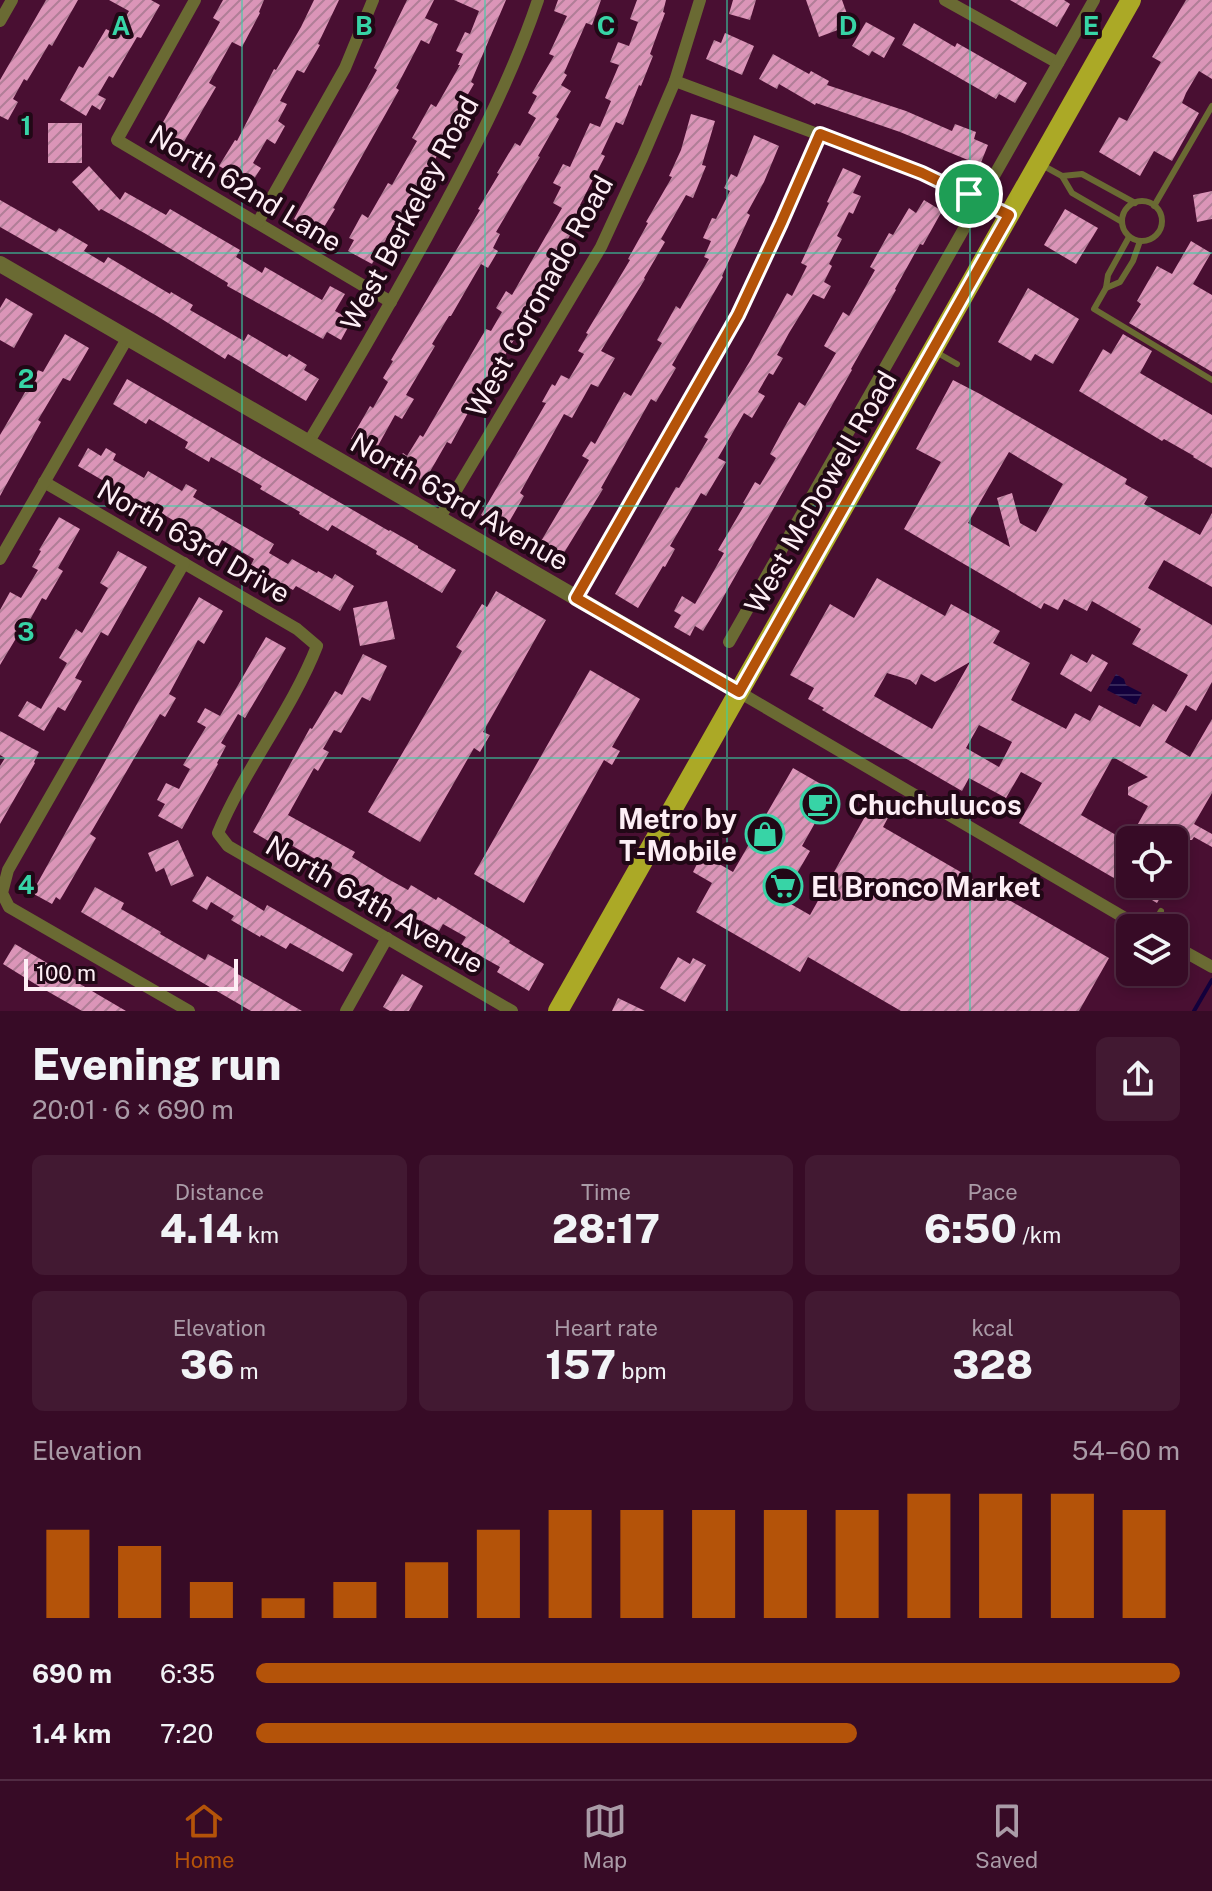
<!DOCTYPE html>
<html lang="en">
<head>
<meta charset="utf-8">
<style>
  body { margin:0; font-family:"Public Sans",sans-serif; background:#421932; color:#f1f3f6; height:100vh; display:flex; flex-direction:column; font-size:30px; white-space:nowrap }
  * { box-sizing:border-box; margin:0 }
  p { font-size:26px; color:#aa9ba7 }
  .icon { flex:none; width:44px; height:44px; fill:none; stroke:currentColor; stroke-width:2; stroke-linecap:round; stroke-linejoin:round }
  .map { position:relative; height:1011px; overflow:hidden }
  .drawer { display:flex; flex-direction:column; background:#370b26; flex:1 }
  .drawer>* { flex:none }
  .controls { position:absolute; left:1116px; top:826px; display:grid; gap:16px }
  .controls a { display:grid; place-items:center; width:72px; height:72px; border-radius:12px; background:#370b26; box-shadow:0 4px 12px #0003,0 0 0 2px #512b43; font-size:40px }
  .scale { position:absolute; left:24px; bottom:20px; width:214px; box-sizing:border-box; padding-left:8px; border:4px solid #fdeef5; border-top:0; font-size:22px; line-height:28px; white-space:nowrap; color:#fdeef5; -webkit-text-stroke:6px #210816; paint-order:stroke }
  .pin { position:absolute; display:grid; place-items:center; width:68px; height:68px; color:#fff; margin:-34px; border:4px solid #fff; border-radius:50%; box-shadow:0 2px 8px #0007 }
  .round { display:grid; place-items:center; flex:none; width:84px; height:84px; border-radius:12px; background:#421932 }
  .overview { display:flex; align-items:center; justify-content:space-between; height:136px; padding:0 32px }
  h1 { font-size:44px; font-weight:800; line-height:60px }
  .figures { display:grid; grid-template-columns:repeat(3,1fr); gap:12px; height:136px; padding:8px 32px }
  .figures div { display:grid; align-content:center; border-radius:12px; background:#421932; text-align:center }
  .figures b { font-size:40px; font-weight:800 }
  .figures small { font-size:22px; font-weight:400 }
  .figures p { font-size:22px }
  .chart { height:224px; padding:16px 32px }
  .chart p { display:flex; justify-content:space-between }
  .chart svg { width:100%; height:144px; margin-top:8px; stroke:#b45309; stroke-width:6 }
  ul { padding:0 32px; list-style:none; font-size:26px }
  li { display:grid; grid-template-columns:128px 96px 1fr; align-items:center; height:60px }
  li i { height:20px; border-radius:10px; background:#b45309 }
  .tabs { display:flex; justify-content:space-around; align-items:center; height:112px; border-top:2px solid #512b43; background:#370b26; font-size:22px; color:#aa9ba7 }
  .tabs a { display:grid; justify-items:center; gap:4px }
  .tabs .active { color:#b45309 }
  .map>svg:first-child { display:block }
</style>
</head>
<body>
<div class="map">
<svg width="1212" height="1011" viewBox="0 0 1212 1011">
  <defs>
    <pattern id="water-rules" width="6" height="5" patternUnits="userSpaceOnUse" patternTransform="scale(2)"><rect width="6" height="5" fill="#13003c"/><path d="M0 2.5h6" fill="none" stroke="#362659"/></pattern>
    <pattern id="building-hatch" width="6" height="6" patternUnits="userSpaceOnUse" patternTransform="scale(2)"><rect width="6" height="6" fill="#db95b8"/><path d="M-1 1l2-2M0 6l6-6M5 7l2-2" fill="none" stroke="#b07e97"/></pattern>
  </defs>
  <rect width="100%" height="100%" fill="#490f32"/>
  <polygon fill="url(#water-rules)" points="1116,674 1124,679 1126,685 1142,693 1136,705 1107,690"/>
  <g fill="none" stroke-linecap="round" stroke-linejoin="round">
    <polyline stroke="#13003c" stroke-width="4" points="1194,1011 1212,980"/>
  </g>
  <g fill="url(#building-hatch)" fill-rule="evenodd">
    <polygon points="46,0 78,0 52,46 49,44 27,81 24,79 13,99 18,102 8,120 0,116 0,80"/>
    <polygon points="109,0 151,0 160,5 141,38 137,37 113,78 109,76 98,95 106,99 100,110 92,105 86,116 60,100 79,66 83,68 106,29 116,34 129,11"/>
    <polygon points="223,0 264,0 259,12 260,13 242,47 232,42 209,83 216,87 178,152 154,138 220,22 213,18"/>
    <polygon points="314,0 339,0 318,44 320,45 304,73 297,70 280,101 287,104 278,121 285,126 275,144 267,139 253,163 261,168 254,179 247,175 238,189 221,178 226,170 219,166 235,140 237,141 274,69 276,70 301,27"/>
    <polygon points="407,0 434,0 425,18 438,24 429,44 421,40 396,88 399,90 333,208 335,209 324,227 318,224 314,231 294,219 377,70 374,68"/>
    <polygon points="454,0 506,0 471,82 474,84 454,118 457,119 414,198 397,227 394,225 372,264 348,251 354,240 349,238 362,214 368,218 388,183 392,185 417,141 412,138 431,104 436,107 460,65 458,65 463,54 456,51 465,32 470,34 479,11"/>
    <polygon points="558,0 601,0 592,25 586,23 564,73 567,75 561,85 571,91 556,117 559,119 538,156 540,157 496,232 500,234 493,248 498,251 488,268 481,264 451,316 449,316 432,344 435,346 406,395 414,399 402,419 395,415 374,453 351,439 370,406 373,408 388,382 383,378 393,361 391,360 480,210 478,209 499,174 497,173 515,143 520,146 536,118 528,113 537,96 532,93 554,56 549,54 567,16 554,11"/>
    <polygon points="637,0 666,0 663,12 665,13 650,54 653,56 641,86 639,85 623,125 616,122 601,154 605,156 580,205 584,207 576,222 577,223 530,305 536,308 519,337 516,336 496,371 492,369 451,444 447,442 424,482 395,466 403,453 407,456 420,435 423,437 486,329 491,331 502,312 496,308 506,291 512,295 562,208 553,203 561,187 553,183 563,164 570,167 590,123 600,127 611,101 605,98 619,65 610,62 618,42 629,46 638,22 630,19"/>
    <polygon points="733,0 756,0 750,20 729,14"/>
    <polygon points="806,0 842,0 851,25 819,37"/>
    <polygon points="1010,0 1064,0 1070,4 1057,27"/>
    <polygon points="1186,0 1212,0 1212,79 1199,71 1186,93 1182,103 1199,113 1172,161 1154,151 1140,176 1099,152 1119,117 1127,121 1161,62 1152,57"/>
    <polygon points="866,22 895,38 884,58 872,51 869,56 852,46"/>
    <polygon points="914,23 955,47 957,43 1027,83 1015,103 999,94 996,99 902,45"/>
    <polygon points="725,33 754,46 742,75 706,59 714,40 721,43"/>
    <polygon points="773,54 809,74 811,71 829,81 827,85 906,111 952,131 955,124 976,132 974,139 988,145 980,165 900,132 816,103 815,105 779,84 777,89 759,79"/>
    <polygon points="691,114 715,121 702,165 706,166 693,198 686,195 661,239 665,242 644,278 645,279 601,351 615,358 598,387 591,384 572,418 564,414 520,493 524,496 505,529 481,515 546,403 542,402 552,384 555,386 561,375 569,379 584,354 578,351 588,334 586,333 630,260 628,259 648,223 646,222 672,177 669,176 681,150"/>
    <rect x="48" y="123" width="34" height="40"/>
    <polygon points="754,135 779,146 764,182 747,213 750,215 722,276 723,277 672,365 676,368 656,402 651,399 601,488 603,489 559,561 537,548 589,460 582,456 591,441 595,444 624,392 631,396 662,343 657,340 676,306 680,309 709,259 704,257 711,241 703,238 712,218 716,219 730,191 724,188 731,174 737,177"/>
    <polygon points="89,166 120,200 125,192 166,215 170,209 240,250 236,257 262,273 265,267 322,300 330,286 345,294 335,311 352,320 341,340 327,332 323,339 227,286 228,283 146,234 101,209 99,211 72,182"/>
    <polygon points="843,168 861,176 853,193 861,196 853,214 849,212 837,236 842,239 829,264 832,266 824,282 831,286 824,299 813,294 789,333 777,355 783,358 773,375 769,373 758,392 765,396 752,418 744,413 718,458 726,462 706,496 701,493 670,546 675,549 665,567 663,566 638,608 615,594 676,487 679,488 708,439 704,437 750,361 787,293 792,296 807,266 801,263 829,203 827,202"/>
    <polygon points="1212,191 1212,219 1197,222 1193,195"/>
    <polygon points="0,200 56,232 59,228 88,245 84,251 104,263 108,257 170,294 171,292 193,305 190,310 244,341 248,334 287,357 289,354 307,365 304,370 319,379 306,401 228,354 225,359 157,316 0,227"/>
    <polygon points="924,200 942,211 923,245 920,244 895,289 896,290 851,369 852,370 720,603 703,631 695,626 690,636 674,627 681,615 674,611 682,596 695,604 724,553 718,550 745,504 743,503 755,482 760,485 776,458 770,454 784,428 799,402 805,406 836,353 824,346 843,312 849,316 875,270 870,267 889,233 893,235 909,208 916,213"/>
    <polygon points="1065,209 1098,228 1076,264 1044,245"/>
    <polygon points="1191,241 1211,253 1193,284 1212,295 1212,372 1129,323 1141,304 1137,301 1157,266 1172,274"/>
    <polygon points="1028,288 1079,319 1053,364 1035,354 1031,361 998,342"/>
    <polygon points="6,298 33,314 14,348 0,340 0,308"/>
    <polygon points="65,334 89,348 70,381 63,378 38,420 41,422 0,496 0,435 38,370 43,372"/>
    <polygon points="1123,334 1152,351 1140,373 1212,415 1212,468 1193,457 1194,456 1164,439 1162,441 1079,391 1103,349 1111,354"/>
    <polygon points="127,379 389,531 390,530 418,546 418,548 456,570 442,593 376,554 377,551 332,525 328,531 299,514 300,512 260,489 262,486 211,457 209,462 185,448 188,442 149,419 146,424 113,404"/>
    <path d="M953,380L980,394L1127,479L1125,484L1148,497L1144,504L1200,535L1212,513V587L1164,560L1148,588L1212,625V682L1196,711L1186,705L1165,742L1190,757L1212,719V793L1194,824L1212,834V847L1194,837L1192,840H1129L1148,806L1128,795V787L1148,777L1113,757L1081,815L1130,843V884H1168L1157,903L1019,823L1042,783L1021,772L1006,798L969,778L962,791L822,710L824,708L808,699L814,688L790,675L830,604L854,618L877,578L945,616L951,604L1000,631L993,643L1030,663L1011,700L1066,729L1075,713L1090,721L1099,705L1140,727L1153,704L1166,712L1188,675L1132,644L1141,629L1092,601L1087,611L1064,599L1058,610L1044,603L1041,609L904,529L941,462L916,449ZM1009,452L1063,484L1036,532L1020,523L1012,493L997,498L1010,547L968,523ZM970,662L932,729L874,696L887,673L910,680L916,685L921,674L935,682ZM979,725L1012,742L999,767L966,748Z"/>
    <polygon points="88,448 101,456 106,448 116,454 113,460 144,478 148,471 182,491 186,484 197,490 193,497 274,544 269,553 288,564 292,559 317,573 318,571 332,579 335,574 354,586 340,611 296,586 293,590 265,574 251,565 254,559 222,540 218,547 146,504 145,505 78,466"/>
    <polygon points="59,517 80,529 58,568 63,571 46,600 42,598 21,636 18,635 0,665 0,610 10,592 21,598 38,570 32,567 41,551 39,550"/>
    <polygon points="118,551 147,567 108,636 101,632 75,678 82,681 65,711 58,707 44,731 18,716 27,701 41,709 67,663 59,658 76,629 82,633 108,588 100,583"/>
    <polygon points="496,591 546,620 483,732 490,735 480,752 474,748 420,842 368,812 462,651 456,647 482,604 487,607"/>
    <polygon points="199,597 223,611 204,644 198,640 169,694 176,698 165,717 160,714 90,834 96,838 60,900 56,897 52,904 32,893 138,702"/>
    <polygon points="387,601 395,639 360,646 353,608"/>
    <polygon points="266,637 286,648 245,718 238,714 221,743 226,746 217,763 218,764 182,829 158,816 165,804 157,800 166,783 179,789 190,769 183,765 206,727 197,722 205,708 220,716"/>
    <polygon points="363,654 387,666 370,701 362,697 341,733 334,730 323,749 329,752 318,771 314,768 288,815 355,852 352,857 388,879 408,890 411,885 436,900 438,897 510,941 509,943 544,964 529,991 497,972 500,967 461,945 466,937 443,924 439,931 420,920 419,922 384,903 385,901 348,878 291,845 287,852 253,832 310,728 312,729 335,691 342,695"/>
    <polygon points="1071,654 1087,663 1092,654 1108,663 1091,692 1060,674"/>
    <polygon points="590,670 640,699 612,747 620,751 612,765 604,760 524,903 474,874"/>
    <polygon points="0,731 39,752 34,762 35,763 0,824 0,766 5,758 0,755"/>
    <polygon points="793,768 833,791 802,846 810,851 782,899 810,915 872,804 890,814 883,827 1109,958 1079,1011 901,1011 808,957 800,972 696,912 712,883 693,872 702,854 733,872"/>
    <polygon points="178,840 194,876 171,886 164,868 156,872 148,853"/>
    <polygon points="207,876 264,911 267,905 353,954 343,972 290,943 286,949 261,935 260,937 231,920 234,916 211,902 207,910 192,901"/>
    <polygon points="95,887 124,903 121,909 161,932 160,934 205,960 208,954 237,970 236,973 302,1011 251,1011 81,912"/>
    <polygon points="15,944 81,983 80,984 126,1011 82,1011 40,987 3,964"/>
    <polygon points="678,957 690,964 693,958 706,965 685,1002 660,988"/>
    <polygon points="402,974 423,986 409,1011 390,1011 383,1007"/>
    <polygon points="618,998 645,1011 612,1011"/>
  </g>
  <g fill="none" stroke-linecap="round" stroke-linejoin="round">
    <g stroke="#6a6a33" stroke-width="6">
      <polyline points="1042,165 1062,176 1072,193 1122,222"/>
      <polyline points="1062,176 1082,174 1135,203"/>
      <circle cx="1142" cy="221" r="20"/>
      <polyline points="1154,206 1212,106"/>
      <polyline points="1129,237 1108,275 1106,288 1094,309 1212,380"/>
      <polyline points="1106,288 1120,282 1133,261 1140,241"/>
      <polyline points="936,352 957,364"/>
      <polyline points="1151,928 1161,911"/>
    </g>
    <g stroke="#6a6a33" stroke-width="12">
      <polyline points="195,0 117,140 391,302"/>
      <polyline points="945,0 1058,63"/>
      <polyline points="0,21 12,0"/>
      <polyline points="675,81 922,173 1009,215"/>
      <polyline points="258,222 345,68 373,0"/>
      <path d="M308,443C349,375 389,306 427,237C469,160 510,83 538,0"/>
      <path d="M44,482L297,629L317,646C291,712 245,768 218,833L228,846L512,1011"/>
      <polyline points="439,519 601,247 642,158 675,81 700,0"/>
      <polyline points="0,559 128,337"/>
      <polyline points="184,563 8,870 2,893 9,907 189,1011"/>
      <polyline points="576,598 738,315 820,134"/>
      <polyline points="729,642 1094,0"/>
      <polyline points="739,692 1142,928"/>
      <polyline points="1187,953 1212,967"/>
      <polyline points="346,1011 387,938"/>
    </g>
    <polyline stroke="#6a6a33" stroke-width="16" points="0,264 739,692"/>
    <polyline stroke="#aba926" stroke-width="20" points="558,1011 1131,0"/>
  </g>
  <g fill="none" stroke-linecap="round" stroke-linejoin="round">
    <defs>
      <polygon id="route" points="820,134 922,173 1009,215 739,692 576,598 738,315 781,223"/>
    </defs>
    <use href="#route" stroke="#fff" stroke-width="16"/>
    <use href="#route" stroke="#b45309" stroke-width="10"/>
  </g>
  <path fill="none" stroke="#37d4a6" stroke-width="2" stroke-opacity="0.55" d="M242,0V1011M485,0V1011M727,0V1011M970,0V1011M0,253H1212M0,506H1212M0,758H1212"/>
  <defs>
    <symbol id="cafe-ring" viewBox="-11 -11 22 22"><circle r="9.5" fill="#210816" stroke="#37d4a6" stroke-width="1.5"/><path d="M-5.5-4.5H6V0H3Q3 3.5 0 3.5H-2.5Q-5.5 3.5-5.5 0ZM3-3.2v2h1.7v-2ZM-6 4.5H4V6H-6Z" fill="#37d4a6"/></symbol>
    <symbol id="shop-ring" viewBox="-11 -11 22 22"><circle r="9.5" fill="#210816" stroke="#37d4a6" stroke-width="1.5"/><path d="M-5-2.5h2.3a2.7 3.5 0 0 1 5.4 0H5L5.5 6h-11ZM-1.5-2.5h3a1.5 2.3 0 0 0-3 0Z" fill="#37d4a6"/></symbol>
    <symbol id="supermarket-ring" viewBox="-11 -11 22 22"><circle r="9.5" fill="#210816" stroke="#37d4a6" stroke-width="1.5"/><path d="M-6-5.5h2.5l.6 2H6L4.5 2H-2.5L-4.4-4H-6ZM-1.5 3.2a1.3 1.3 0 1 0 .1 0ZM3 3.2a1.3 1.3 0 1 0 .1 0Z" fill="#37d4a6"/></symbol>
  </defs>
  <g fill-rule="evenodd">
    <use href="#cafe-ring" x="798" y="782" width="44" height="44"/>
    <use href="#shop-ring" x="743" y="812" width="44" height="44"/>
    <use href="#supermarket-ring" x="761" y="864" width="44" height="44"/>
  </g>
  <g text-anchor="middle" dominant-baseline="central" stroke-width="8" stroke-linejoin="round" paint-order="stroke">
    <g font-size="28" fill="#fdeef5" stroke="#210816">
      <text transform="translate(246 188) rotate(31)">North 62nd Lane</text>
      <text transform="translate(409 213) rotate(-62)">West Berkeley Road</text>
      <text transform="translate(539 296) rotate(-61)">West Coronado Road</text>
      <text transform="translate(820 492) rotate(-60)">West McDowell Road</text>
      <text transform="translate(460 501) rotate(30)">North 63rd Avenue</text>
      <text transform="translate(194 541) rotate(30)">North 63rd Drive</text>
      <text transform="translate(375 904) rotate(30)">North 64th Avenue</text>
    </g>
    <g font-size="28" font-weight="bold" fill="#fdeef5" stroke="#210816" text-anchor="start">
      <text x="848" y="804">Chuchulucos</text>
      <text x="737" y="818" text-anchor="end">Metro by<tspan x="737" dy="32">T-Mobile</tspan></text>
      <text x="811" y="886">El Bronco Market</text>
    </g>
  </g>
  <g font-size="26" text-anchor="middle" font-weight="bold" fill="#37d4a6" stroke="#210816" stroke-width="8" stroke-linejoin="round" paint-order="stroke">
    <text x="121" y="35">A</text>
    <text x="364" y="35">B</text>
    <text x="606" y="35">C</text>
    <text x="848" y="35">D</text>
    <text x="1091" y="35">E</text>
    <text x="26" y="135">1</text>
    <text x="26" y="388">2</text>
    <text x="26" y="641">3</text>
    <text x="26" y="894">4</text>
  </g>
</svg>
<div class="controls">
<a><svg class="icon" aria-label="locate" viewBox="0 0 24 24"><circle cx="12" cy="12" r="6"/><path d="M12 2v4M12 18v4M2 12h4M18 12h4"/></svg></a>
<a><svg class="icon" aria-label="layers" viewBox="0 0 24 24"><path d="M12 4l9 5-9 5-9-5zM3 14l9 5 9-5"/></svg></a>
</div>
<div class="scale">100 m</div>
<div class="pin" style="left:969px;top:194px;background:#1e9e55"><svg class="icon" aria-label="arrive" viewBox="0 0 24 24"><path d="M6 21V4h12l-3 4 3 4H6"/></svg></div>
</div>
<section class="drawer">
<div class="overview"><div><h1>Evening run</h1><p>20:01 · 6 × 690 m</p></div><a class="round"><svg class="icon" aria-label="share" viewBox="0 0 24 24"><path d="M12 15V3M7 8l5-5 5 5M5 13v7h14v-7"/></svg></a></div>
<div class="figures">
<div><p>Distance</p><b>4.14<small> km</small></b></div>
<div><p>Time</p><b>28:17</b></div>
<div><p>Pace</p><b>6:50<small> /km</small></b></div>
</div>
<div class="figures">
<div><p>Elevation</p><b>36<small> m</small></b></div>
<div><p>Heart rate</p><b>157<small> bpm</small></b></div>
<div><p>kcal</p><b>328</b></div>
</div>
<div class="chart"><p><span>Elevation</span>54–60 m</p>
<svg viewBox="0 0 160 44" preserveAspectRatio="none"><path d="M5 44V17M15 44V22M25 44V33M35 44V38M45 44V33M55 44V27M65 44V17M75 44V11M85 44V11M95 44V11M105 44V11M115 44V11M125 44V6M135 44V6M145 44V6M155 44V11"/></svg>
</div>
<ul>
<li><b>690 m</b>6:35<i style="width:100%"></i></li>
<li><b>1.4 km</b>7:20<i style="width:65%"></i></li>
</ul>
</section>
<nav class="tabs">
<a class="active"><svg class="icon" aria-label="home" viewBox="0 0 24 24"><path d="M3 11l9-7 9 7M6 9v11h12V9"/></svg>Home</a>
<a><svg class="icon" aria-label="map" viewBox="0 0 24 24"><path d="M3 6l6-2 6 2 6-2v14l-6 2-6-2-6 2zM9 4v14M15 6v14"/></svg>Map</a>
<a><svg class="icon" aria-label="saved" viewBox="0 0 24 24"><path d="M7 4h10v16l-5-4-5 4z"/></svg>Saved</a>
</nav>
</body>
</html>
